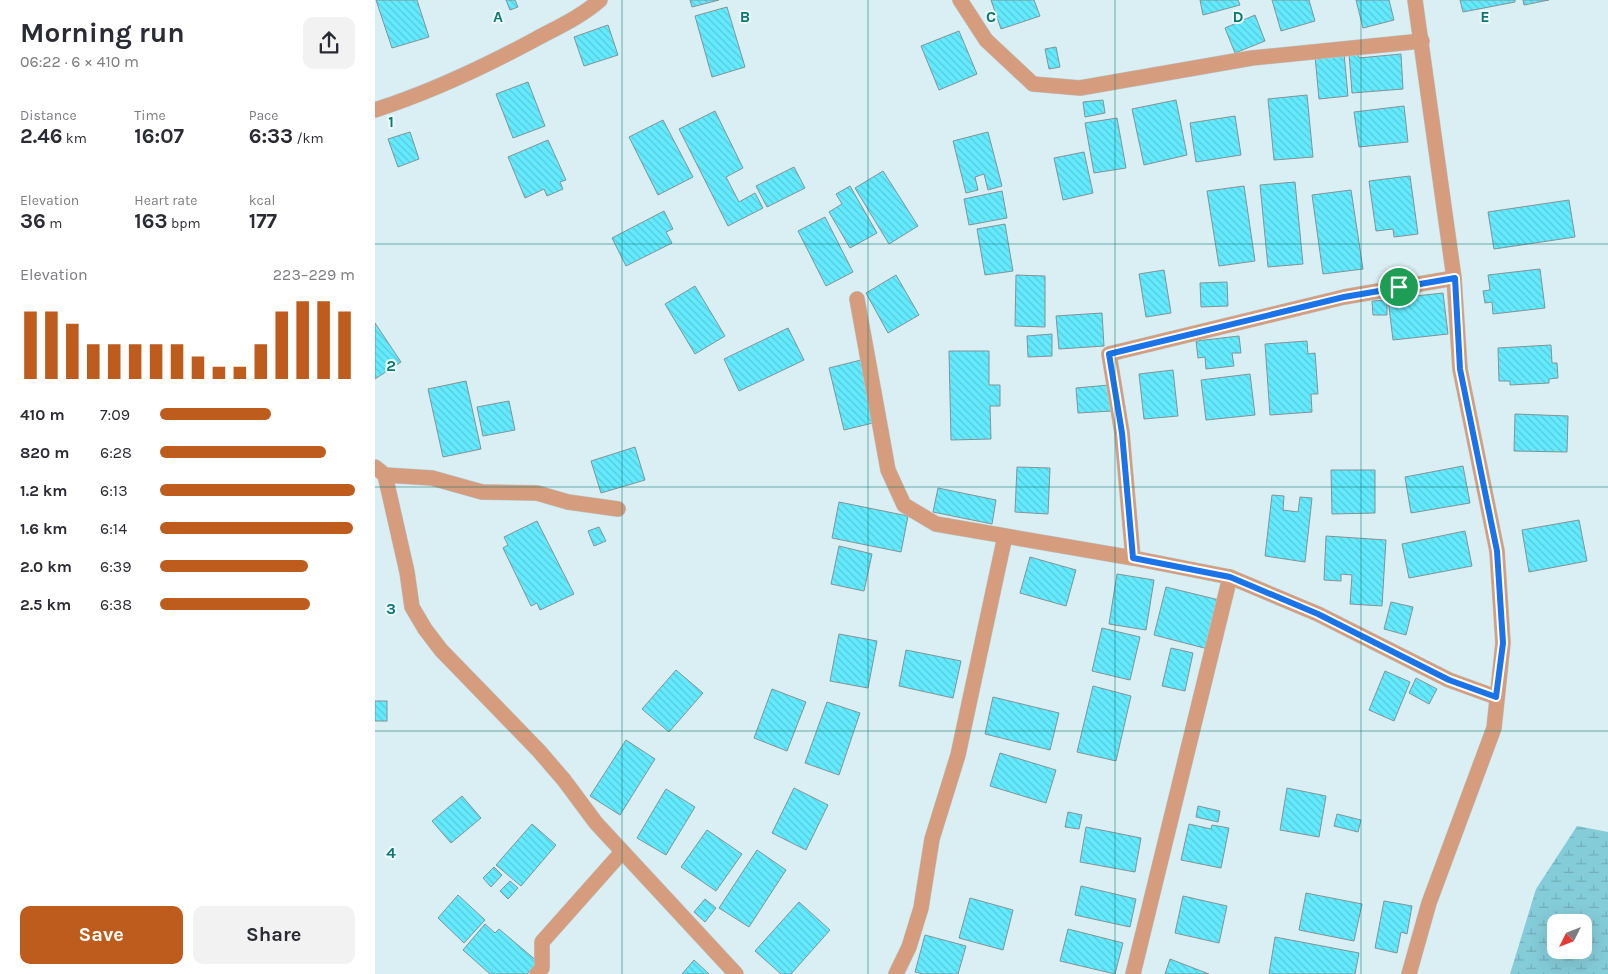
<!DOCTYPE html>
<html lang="en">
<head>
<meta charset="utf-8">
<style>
  body { margin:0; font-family:Karla,sans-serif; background:#f2f2f3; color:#2b2b33; height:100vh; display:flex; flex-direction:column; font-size:19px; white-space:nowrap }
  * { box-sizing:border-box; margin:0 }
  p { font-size:16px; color:#7c7c81 }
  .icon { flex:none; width:28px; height:28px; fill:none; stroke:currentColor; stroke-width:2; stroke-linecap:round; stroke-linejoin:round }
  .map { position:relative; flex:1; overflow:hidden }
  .sheet { display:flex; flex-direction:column; background:#fff; width:375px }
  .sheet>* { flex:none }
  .needle { width:32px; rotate:228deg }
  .fabs { position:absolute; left:1172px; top:914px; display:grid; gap:10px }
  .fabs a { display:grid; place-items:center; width:45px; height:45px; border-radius:10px; background:#fff; box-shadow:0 5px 20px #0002; font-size:25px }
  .pin { position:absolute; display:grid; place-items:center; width:42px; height:42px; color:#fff; margin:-21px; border:2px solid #fff; border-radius:50%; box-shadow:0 1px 5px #0007 }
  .round { display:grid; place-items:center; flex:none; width:52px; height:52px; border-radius:10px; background:#f2f2f3 }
  .summary { display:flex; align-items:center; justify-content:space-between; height:85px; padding:0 20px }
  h1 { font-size:28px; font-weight:700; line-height:38px }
  .stats { display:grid; grid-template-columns:repeat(3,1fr); gap:8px; height:85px; padding:5px 20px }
  .stats div { display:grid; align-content:center }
  .stats b { font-size:21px; font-weight:700 }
  .stats small { font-size:14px; font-weight:400 }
  .stats p { font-size:14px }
  .chart { height:140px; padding:10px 20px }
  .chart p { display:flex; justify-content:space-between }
  .chart svg { width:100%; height:90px; margin-top:5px; stroke:#bd5c1c; stroke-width:6 }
  .button { display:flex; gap:10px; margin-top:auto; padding:10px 20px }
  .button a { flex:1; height:58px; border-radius:10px; background:#bd5c1c; color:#fff; font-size:20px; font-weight:700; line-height:58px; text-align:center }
  .button a+a { background:#f2f2f3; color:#2b2b33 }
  ul { padding:0 20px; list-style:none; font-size:16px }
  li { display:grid; grid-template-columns:80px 60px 1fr; align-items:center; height:38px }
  li i { height:12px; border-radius:6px; background:#bd5c1c }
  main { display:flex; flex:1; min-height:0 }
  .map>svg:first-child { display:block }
</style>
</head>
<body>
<main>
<section class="sheet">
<div class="summary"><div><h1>Morning run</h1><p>06:22 · 6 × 410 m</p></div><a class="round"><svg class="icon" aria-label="share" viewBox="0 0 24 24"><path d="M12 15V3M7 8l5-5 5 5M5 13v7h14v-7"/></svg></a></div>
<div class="stats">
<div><p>Distance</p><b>2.46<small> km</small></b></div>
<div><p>Time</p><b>16:07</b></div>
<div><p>Pace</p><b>6:33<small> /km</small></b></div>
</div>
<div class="stats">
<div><p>Elevation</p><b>36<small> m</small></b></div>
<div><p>Heart rate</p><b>163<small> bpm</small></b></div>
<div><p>kcal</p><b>177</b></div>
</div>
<div class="chart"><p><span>Elevation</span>223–229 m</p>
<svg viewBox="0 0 160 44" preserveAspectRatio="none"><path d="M5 44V11M15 44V11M25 44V17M35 44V27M45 44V27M55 44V27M65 44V27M75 44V27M85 44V33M95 44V38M105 44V38M115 44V27M125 44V11M135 44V6M145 44V6M155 44V11"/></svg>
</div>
<ul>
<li><b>410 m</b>7:09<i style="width:57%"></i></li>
<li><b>820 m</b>6:28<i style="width:85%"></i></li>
<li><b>1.2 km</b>6:13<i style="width:100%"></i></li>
<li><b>1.6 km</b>6:14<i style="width:99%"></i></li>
<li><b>2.0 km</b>6:39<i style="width:76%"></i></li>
<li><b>2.5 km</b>6:38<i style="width:77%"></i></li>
</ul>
<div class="button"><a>Save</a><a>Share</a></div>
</section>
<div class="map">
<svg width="1233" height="974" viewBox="0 0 1233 974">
  <defs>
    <pattern id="wetland-marsh" width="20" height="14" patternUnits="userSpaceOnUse" patternTransform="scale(1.25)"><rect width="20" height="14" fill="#84ccd8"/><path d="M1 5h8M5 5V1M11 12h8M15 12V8" fill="none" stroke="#72afb9"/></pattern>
    <pattern id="building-back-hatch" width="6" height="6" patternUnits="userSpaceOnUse" patternTransform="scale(1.25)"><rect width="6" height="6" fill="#64eafe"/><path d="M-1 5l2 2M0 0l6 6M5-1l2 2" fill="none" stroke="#56c9da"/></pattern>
  </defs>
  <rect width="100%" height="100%" fill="#daeff3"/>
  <path fill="url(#wetland-marsh)" fill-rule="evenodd" d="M1202,826L1233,832V974H1135L1161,889ZM1181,922H1209V950H1181Z"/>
  <g fill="url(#building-back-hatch)" stroke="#809497">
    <polygon points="1,0 42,0 54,37 17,48"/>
    <polygon points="131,0 140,0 143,7 135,10"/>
    <polygon points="315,0 344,0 317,7"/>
    <polygon points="616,0 659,0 665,16 626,29"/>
    <polygon points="825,0 863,0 865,5 828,15"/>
    <polygon points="897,0 934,0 940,21 906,31"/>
    <polygon points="981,0 1014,0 1019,20 988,28"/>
    <polygon points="1085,0 1140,0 1140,2 1088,12"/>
    <polygon points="1148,0 1174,0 1149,5"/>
    <polygon points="352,7 370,67 337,77 320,16"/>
    <polygon points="880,15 890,41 860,53 850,28"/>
    <polygon points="233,25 243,55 209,66 199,37"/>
    <polygon points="584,31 602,74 564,90 546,46"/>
    <polygon points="681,47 685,67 674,69 670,49"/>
    <polygon points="983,52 984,58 1026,54 1028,89 977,93 974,53"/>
    <polygon points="969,53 973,96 944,99 940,56"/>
    <polygon points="153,82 170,126 138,138 121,94"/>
    <polygon points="932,95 938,157 899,160 893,99"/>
    <polygon points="728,100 730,113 710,117 708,102"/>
    <polygon points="801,100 812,155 769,165 757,109"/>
    <polygon points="1029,106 1033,142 984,147 979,112"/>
    <polygon points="340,111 368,168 351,177 364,202 380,193 388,208 353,226 304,129"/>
    <polygon points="860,116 866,155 821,162 815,123"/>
    <polygon points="742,118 751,168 719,173 710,123"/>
    <polygon points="288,120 318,177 283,195 254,137"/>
    <polygon points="35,132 44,159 23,167 13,139"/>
    <polygon points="613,132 627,186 613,190 609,174 600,177 603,190 591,193 578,141"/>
    <polygon points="173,140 191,180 185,182 188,189 172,196 169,189 150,198 133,157"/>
    <polygon points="709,152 718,193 688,200 679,158"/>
    <polygon points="419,167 430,188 392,207 381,186"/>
    <polygon points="508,171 543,226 514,244 480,188"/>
    <polygon points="1035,176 1043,234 1019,237 1018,229 1001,231 994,181"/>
    <polygon points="920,182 928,264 893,267 885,185"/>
    <polygon points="475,186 502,233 475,248 454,212 467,204 461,194"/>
    <polygon points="869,186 880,261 844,266 832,191"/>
    <polygon points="976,190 988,269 948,274 937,195"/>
    <polygon points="627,191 632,218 594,225 589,199"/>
    <polygon points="1194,200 1200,237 1119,249 1113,212"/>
    <polygon points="289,211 298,229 291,232 297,243 251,266 237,238"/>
    <polygon points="450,217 478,272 451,286 423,231"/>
    <polygon points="630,224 638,271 610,275 602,229"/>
    <polygon points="1165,269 1170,308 1118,314 1117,302 1110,303 1108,291 1115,290 1113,275"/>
    <polygon points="789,270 796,313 771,317 764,274"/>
    <polygon points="521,275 544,315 513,333 491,293"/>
    <polygon points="641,275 670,276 670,327 640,326"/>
    <polygon points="852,282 853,306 826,307 825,283"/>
    <polygon points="320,286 350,336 320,354 290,304"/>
    <polygon points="1068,293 1073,334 1018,340 1013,299"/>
    <polygon points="1012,300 1012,315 998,315 997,301"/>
    <polygon points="727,313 729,346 684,349 681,316"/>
    <polygon points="0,323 26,362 0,379"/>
    <polygon points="413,328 429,360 364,391 349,359"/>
    <polygon points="677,334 677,356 653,357 652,336"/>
    <polygon points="864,336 866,353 857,353 859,366 831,369 830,357 823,358 821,341"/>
    <polygon points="932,341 933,354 940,353 943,394 936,394 937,412 895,415 890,344"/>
    <polygon points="1176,345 1177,363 1182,363 1183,378 1174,379 1174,383 1135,385 1135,381 1124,381 1123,348"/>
    <polygon points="574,351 614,351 614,385 625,385 625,406 615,406 616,439 576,440"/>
    <polygon points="486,360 502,422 469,430 454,368"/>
    <polygon points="798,370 803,416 769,419 764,374"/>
    <polygon points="875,374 880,415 831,420 826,380"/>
    <polygon points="91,381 106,449 68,457 53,389"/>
    <polygon points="734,385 737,411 703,413 701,388"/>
    <polygon points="134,401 140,430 108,436 102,407"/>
    <polygon points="1140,414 1193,416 1192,452 1139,451"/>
    <polygon points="260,447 270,480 226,493 216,461"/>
    <polygon points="1088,466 1095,503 1036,513 1030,477"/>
    <polygon points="642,467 675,468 673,514 640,512"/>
    <polygon points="956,470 1000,470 1000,513 957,514"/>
    <polygon points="563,488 621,500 617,524 558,512"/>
    <polygon points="897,495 909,496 908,510 923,512 925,497 937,498 930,562 890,556"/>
    <polygon points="464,502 533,516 526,552 457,538"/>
    <polygon points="1204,520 1212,561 1154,572 1147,530"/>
    <polygon points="162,521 199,594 165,610 162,603 156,606 128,548 133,545 129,537"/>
    <polygon points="224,527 231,541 219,546 213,531"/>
    <polygon points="1090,531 1097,566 1034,578 1027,544"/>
    <polygon points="951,536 1011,540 1007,606 975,604 977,575 966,574 966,581 949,580"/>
    <polygon points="464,546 497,554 489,591 456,584"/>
    <polygon points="655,557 701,570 691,606 645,593"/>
    <polygon points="742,574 779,580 771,630 734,624"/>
    <polygon points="791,587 844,600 833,649 779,635"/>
    <polygon points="1016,602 1038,607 1031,635 1009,629"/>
    <polygon points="727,628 765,637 755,680 717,671"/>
    <polygon points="464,634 502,641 493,688 455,681"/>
    <polygon points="796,648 818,653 810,691 787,686"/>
    <polygon points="531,650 586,661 578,698 524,686"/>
    <polygon points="301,670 328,693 294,732 267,709"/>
    <polygon points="1010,671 1035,682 1019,721 994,710"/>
    <polygon points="1041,678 1062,689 1054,704 1034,693"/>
    <polygon points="718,686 756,696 741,761 702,752"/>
    <polygon points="397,689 431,702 412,751 379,738"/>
    <polygon points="618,697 684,713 675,750 610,734"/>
    <rect x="0" y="701" width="12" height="20"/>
    <polygon points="452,702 485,713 464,775 430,763"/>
    <polygon points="251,740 280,759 245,815 215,796"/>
    <polygon points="625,753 681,770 671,803 615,786"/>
    <polygon points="419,788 453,805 431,850 397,833"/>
    <polygon points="912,788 951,796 944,837 905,830"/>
    <polygon points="291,789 320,807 291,855 262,838"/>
    <polygon points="87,796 106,818 76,843 57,821"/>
    <polygon points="823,806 845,811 843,822 821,817"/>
    <polygon points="693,812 707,815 704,829 690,827"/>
    <polygon points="962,814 986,820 983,832 959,826"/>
    <polygon points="157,824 181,845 146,886 121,865"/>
    <polygon points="814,824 836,829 837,825 854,828 846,868 806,860"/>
    <polygon points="711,827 766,838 760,872 705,862"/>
    <polygon points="332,830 367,854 341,891 306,867"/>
    <polygon points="382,850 411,870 374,927 344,908"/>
    <polygon points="119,867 127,875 116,887 108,878"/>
    <polygon points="135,881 143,888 133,899 125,891"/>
    <polygon points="706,886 761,899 755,927 700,915"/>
    <polygon points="931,893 987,904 979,941 924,930"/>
    <polygon points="83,895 110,920 89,943 63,918"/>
    <polygon points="808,896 852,906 844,943 800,933"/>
    <polygon points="595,898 638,910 628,950 584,938"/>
    <polygon points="330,899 341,908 330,922 319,912"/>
    <polygon points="1009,901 1037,906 1032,934 1026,932 1022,953 1000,948"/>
    <polygon points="424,902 455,930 416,974 406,974 380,951"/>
    <polygon points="110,924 120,933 124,929 163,962 152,974 115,974 88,950"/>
    <polygon points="693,929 748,943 740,974 685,961"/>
    <polygon points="550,935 591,946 583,974 548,974 540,972"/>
    <polygon points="900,937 984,953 980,974 894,974"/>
    <polygon points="795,959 834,974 790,974"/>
    <polygon points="319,960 334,974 307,974"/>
  </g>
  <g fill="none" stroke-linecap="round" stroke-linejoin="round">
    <defs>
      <g id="minor">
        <polyline points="585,0 611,40 658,84 705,88 877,58 1047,41"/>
        <path d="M0,110C56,92 107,68 159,40C181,28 206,17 225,0"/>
        <polyline points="482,299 513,470 529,505 561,524 758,558 855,577 943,614 1074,680 1121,697"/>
        <polyline points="0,467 10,475 57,478 107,492 162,493 193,502 243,509"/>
        <polyline points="10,475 32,572 37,607 50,629 66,650 164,751 189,780 221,823 361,974"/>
        <polyline points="758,558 747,433 734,354 969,297 1079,278"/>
        <polyline points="162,974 167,968 167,942 247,852"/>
        <polyline points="521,974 534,947 546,908 557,839 583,755 630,536"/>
        <polyline points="758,974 855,577"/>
        <polyline points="1034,974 1054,903 1119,728 1128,643 1122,551 1085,369 1079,278 1040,0"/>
      </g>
    </defs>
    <use href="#minor" stroke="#b9cbcf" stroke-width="16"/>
    <use href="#minor" stroke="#d59c7d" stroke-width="15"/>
  </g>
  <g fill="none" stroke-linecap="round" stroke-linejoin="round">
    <defs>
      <polygon id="route" points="1080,278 1085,369 1122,551 1128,643 1121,697 1074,680 943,614 855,577 758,558 747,433 734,354 969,297"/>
    </defs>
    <use href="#route" stroke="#fff" stroke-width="10"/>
    <use href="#route" stroke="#1a73e8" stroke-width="6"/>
  </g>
  <path fill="none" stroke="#0f766e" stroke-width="1" stroke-opacity="0.55" d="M247,0V974M493,0V974M740,0V974M986,0V974M0,244H1233M0,487H1233M0,731H1233"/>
  <g font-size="16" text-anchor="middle" font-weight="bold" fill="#0f766e" stroke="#ebfcff" stroke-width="4" stroke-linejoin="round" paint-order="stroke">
    <text x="123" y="22">A</text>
    <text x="370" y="22">B</text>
    <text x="616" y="22">C</text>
    <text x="863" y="22">D</text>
    <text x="1110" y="22">E</text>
    <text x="16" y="127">1</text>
    <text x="16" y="371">2</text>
    <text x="16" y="614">3</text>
    <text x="16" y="858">4</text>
  </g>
</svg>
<div class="fabs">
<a><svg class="needle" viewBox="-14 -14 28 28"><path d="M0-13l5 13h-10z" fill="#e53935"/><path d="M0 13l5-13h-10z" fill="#7c7c81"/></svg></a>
</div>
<div class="pin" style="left:1024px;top:287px;background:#1e9e55"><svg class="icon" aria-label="arrive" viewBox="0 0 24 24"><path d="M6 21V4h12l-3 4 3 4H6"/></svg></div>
</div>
</main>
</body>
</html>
